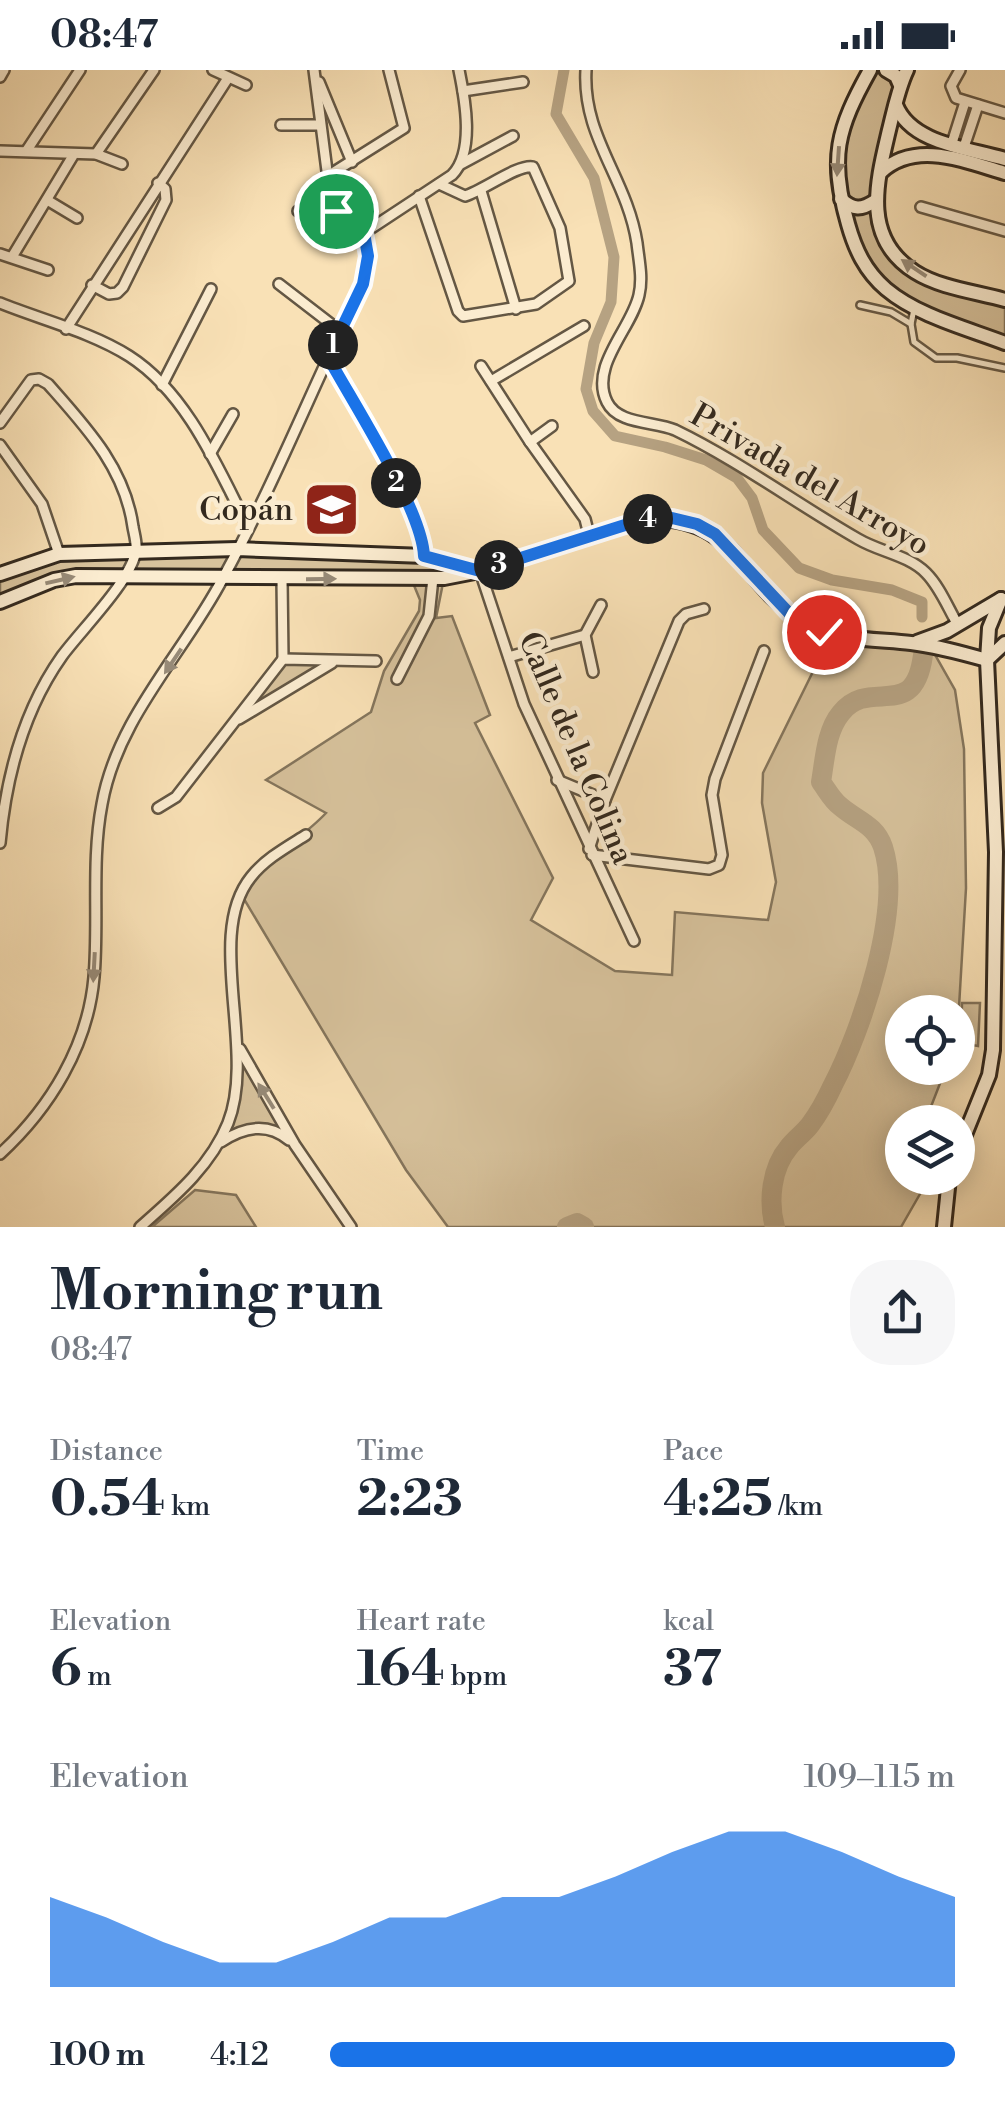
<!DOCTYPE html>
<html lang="en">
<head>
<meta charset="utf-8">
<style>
  body { margin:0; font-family:"Libre Bodoni",serif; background:#f6f6f7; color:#1f2937; height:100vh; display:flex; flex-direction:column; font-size:38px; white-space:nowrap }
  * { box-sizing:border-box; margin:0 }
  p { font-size:32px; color:#747a83 }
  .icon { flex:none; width:55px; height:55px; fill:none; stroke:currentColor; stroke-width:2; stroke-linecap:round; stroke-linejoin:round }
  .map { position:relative; height:1157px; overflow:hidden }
  .drawer { display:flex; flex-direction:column; background:#fff; flex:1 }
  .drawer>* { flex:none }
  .tools { position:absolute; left:885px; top:925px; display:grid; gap:20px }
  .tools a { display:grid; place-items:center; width:90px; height:90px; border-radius:50%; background:#fff; box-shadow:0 5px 25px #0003; font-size:50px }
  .pin { position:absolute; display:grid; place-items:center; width:85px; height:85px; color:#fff; margin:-42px; border:5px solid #fff; border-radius:50%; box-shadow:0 2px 10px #0007 }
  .km { position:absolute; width:50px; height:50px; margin:-25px; border-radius:50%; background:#222; color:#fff; font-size:28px; line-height:50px; text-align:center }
  .round { display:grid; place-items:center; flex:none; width:105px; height:105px; border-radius:40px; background:#f6f6f7 }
  .headline { display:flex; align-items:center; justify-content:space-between; height:170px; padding:0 50px }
  h1 { font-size:55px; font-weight:800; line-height:75px }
  .metrics { display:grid; grid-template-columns:repeat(3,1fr); gap:15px; height:170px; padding:10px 50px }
  .metrics div { display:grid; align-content:center }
  .metrics b { font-size:50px; font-weight:800 }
  .metrics small { font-size:28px; font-weight:400 }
  .metrics p { font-size:28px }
  .chart { height:280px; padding:20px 50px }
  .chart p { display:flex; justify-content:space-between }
  .chart svg { width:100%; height:180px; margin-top:10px; fill:#1a73e8; opacity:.7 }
  ul { padding:0 50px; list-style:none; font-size:32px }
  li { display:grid; grid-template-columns:160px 120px 1fr; align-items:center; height:75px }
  li i { height:25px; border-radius:12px; background:#1a73e8 }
  .status { display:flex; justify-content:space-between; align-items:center; height:70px; padding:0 50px; background:#fff; direction:ltr }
  .status svg { height:28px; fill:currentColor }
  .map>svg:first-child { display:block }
</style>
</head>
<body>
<div class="status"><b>08:47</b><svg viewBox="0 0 49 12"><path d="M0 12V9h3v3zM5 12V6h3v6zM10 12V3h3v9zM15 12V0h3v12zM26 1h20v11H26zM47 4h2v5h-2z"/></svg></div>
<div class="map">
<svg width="1005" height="1157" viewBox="0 0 1005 1157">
  <rect width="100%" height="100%" fill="#f9e1b6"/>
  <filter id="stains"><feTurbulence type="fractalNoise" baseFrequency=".002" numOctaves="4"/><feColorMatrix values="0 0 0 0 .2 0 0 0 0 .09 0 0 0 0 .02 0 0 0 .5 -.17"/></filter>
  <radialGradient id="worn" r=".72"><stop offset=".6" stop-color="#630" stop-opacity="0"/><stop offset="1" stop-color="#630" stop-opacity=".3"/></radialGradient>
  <g fill="#d7c29c" stroke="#85765d" stroke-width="2.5">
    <path d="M870,0H907C889,65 851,152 916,202C930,213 985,224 1005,230V273L904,231L859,187L837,83Z"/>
    <path d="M59,484L425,486L480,501L444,508L436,548L452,546L490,645L475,653L553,808L531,850L615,901L672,905L675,842L768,850L776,812L762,733L763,703L831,565L930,576L955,620L964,679L966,818L958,954V942H902V998H946L925,1052H902V1108H924V1117L901,1157H448L406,1100L241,824C260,791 300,771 326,743L266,710L371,642L384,601L419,541L420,530L411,508L76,506L0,532V504Z"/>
    <polygon points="283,589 335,592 230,655"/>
    <polygon points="962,933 980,933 978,976 961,973"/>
    <path d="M238,985L289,1067C265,1052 248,1050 223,1066L232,1039Z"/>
    <polygon points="195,1120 236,1125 256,1157 152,1157"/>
  </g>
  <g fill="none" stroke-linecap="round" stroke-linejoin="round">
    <polyline stroke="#b6a282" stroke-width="11" points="564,0 556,44 594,108 614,187 611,232 594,273 586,319 593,341 615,366 665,377 706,390 737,408 752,428 763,460 799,498 832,510 892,520 922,532 922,547"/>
    <g stroke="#b6a282" stroke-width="20">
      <polyline points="567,1157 577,1153 584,1157"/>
      <path d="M775,1157C768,1132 771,1098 789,1077C795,1069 804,1063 810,1055C819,1043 827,1028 833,1015C862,959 903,838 883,777C875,754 857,751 840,736C832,730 827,720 821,712C825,689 826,661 841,643C870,606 914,654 923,585"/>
    </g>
    <defs>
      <g id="lane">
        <polyline points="860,235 891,242 911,254"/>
        <polyline points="914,239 911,254 914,272 936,288 957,288 1005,298"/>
      </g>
      <g id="street">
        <polyline points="213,0 246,15"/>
        <polyline points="314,0 331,132 336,141 364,163"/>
        <path d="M586,0C582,67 627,108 637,173C639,191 643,208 639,225C632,258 589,296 607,332C618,355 655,351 675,360C739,391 797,434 858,469C880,482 908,485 926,503C940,517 948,538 958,555"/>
        <polyline points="960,0 951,16 956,28 1005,43"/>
        <polyline points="0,7 4,0"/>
        <polyline points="319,12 352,92"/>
        <polyline points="463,21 523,12"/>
        <polyline points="281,55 320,55"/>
        <polyline points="952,73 965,32"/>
        <polyline points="964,77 978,35"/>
        <polyline points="27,80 80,0"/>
        <polyline points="0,81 96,84 122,94"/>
        <polyline points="96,84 154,0"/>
        <polyline points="461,94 513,66"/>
        <polyline points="326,107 404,58 389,0"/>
        <polyline points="481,121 516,239"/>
        <path d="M419,126L458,241L463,246L536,234L569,211L560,158L533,97C518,94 484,120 465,126L439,114"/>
        <polyline points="47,130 77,148"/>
        <polyline points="921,137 1005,161"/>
        <polyline points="298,141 336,141"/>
        <path d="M364,163L452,105C475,82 465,29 459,0"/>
        <polyline points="0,184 48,200"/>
        <polyline points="12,187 74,84"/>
        <polyline points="279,214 340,261"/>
        <polyline points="92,215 109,224 117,223 123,217 166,130 165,119 158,113"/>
        <path d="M0,233C42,250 91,262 129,286C187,323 218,398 248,457"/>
        <polyline points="66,259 228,8"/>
        <path d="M328,287C353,333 421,439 425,486"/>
        <polyline points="481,296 530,372 585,449 589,465"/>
        <polyline points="491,311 584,256"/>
        <polyline points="162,315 211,219"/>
        <path d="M0,353L31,310L39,309L48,314C86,357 125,398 133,457C134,463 137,473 136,480C132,510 81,560 62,586C23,641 6,707 0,773"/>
        <polyline points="530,372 552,356"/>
        <polyline points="0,375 42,434 59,484"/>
        <polyline points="210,384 233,344"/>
        <polyline points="480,501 524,634 634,871"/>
        <polyline points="282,509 283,589"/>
        <polyline points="509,587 585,565"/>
        <polyline points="593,602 585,565 601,535"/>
        <polyline points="397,609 429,546 433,508"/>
        <polyline points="239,649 332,593"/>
        <polyline points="557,710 605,730"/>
        <polyline points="158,738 176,727 283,589 376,591"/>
        <polyline points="589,779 605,730 679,551 686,544 704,539"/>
        <polyline points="592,785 709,799 719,795 722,785 712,725 715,709 764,581"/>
        <polyline points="240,979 295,1075 351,1157"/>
        <path d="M221,1072C244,1057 267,1052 289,1070"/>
        <path d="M0,1084C50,1038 88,976 94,907C99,850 91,791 102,734C117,648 184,583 223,508C275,413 315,311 363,214L368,186L364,163"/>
        <path d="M140,1157C174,1127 211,1096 228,1053C257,980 204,865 251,807C265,789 287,777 306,765"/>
      </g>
      <g id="secondary">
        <path d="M870,0C837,59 829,88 848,154C855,179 865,201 886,219C918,246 966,258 1005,273"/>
        <polyline points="886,0 896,6 900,15"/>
        <path d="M907,0C898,19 894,40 889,60C877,111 861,168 915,202C940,218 977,222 1005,230"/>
        <path d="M896,35C911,74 969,78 1005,89"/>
        <path d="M881,102C916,70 964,91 1005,103"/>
        <path d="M841,129C854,140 861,140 875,131"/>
        <polyline points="0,504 59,484 237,479 425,486 478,501"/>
        <path d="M0,532L54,510L76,506L444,508L480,501L644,449C741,445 737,514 806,553C837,571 876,569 911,573C937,576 962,583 987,590"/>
        <polyline points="917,572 947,561 1001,529"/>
        <polyline points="987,590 1005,573"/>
        <polyline points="958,1082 989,1005 993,980 996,782 987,590 989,558 1001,529"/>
        <polyline points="944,1157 949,1108"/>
      </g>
    </defs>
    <use href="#lane" stroke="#645744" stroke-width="10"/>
    <use href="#street" stroke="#645744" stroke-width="14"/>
    <use href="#secondary" stroke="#33291e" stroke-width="18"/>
    <use href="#lane" stroke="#fbecd0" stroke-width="5"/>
    <use href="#street" stroke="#fbecd0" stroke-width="9"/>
    <use href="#secondary" stroke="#fbecd0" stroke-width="12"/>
  </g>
  <defs><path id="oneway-solid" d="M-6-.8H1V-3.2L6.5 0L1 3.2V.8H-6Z" transform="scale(2.5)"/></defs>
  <g fill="#978a77">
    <use href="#oneway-solid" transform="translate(838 91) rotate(94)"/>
    <use href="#oneway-solid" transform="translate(914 198) rotate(-146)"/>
    <use href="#oneway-solid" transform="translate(321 509) rotate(-1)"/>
    <use href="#oneway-solid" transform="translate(60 510) rotate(-13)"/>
    <use href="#oneway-solid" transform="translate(173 591) rotate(124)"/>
    <use href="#oneway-solid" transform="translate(94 897) rotate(93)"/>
    <use href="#oneway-solid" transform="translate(266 1026) rotate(-122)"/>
  </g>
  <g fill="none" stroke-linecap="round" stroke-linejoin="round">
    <defs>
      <path id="route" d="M336,141L364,163L368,186L363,214L328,287C353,333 422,439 424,486L480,501L644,449L672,448L697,454L715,464L789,543L824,562"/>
    </defs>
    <use href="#route" stroke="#fff" stroke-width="20"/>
    <use href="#route" stroke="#1a73e8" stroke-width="12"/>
  </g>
  <defs>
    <symbol id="school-square" viewBox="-11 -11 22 22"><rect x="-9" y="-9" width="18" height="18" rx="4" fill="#8f2418" stroke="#fbecd0"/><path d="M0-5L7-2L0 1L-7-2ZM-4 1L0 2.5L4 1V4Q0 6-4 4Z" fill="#fff"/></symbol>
  </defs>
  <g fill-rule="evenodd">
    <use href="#school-square" x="300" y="408" width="63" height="63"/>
  </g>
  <g text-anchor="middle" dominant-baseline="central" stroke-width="9" stroke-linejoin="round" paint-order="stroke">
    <g font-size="32" fill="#33291e" stroke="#fbecd0">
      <text transform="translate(810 410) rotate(30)">Privada del Arroyo</text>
      <text transform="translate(576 678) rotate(67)">Calle de la Colina</text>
    </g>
    <g font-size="32" fill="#33291e" stroke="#fbecd0" text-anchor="end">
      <text x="293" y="440">Copán</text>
    </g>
  </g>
  <rect width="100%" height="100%" filter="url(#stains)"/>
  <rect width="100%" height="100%" fill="url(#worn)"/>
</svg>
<div class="tools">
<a><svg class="icon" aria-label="locate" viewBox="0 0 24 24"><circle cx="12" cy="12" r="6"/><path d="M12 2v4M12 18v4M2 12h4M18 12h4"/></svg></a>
<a><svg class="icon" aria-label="layers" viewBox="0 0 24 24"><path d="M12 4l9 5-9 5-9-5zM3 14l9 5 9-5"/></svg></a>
</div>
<div class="pin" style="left:336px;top:141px;background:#1e9e55"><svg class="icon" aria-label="arrive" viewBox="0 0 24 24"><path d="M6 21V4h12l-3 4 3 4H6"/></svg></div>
<div class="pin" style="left:824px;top:562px;background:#d93025"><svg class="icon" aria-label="check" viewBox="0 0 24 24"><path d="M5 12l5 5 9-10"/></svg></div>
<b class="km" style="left:333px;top:275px">1</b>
<b class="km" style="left:396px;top:413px">2</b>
<b class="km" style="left:499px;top:495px">3</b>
<b class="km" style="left:648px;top:449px">4</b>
</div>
<section class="drawer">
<div class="headline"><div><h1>Morning run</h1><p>08:47</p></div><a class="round"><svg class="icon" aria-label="share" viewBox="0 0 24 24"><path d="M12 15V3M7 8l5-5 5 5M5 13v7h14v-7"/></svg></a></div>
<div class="metrics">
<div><p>Distance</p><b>0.54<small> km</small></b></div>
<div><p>Time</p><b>2:23</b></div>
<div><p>Pace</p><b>4:25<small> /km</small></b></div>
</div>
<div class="metrics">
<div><p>Elevation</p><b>6<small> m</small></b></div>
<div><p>Heart rate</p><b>164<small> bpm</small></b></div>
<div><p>kcal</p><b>37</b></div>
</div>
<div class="chart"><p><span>Elevation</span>109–115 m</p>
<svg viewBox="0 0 160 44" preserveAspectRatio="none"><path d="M0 44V22L10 27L20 33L30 38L40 38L50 33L60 27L70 27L80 22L90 22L100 17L110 11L120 6L130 6L140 11L150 17L160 22V44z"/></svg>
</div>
<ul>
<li><b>100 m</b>4:12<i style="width:100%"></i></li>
</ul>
</section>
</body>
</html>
